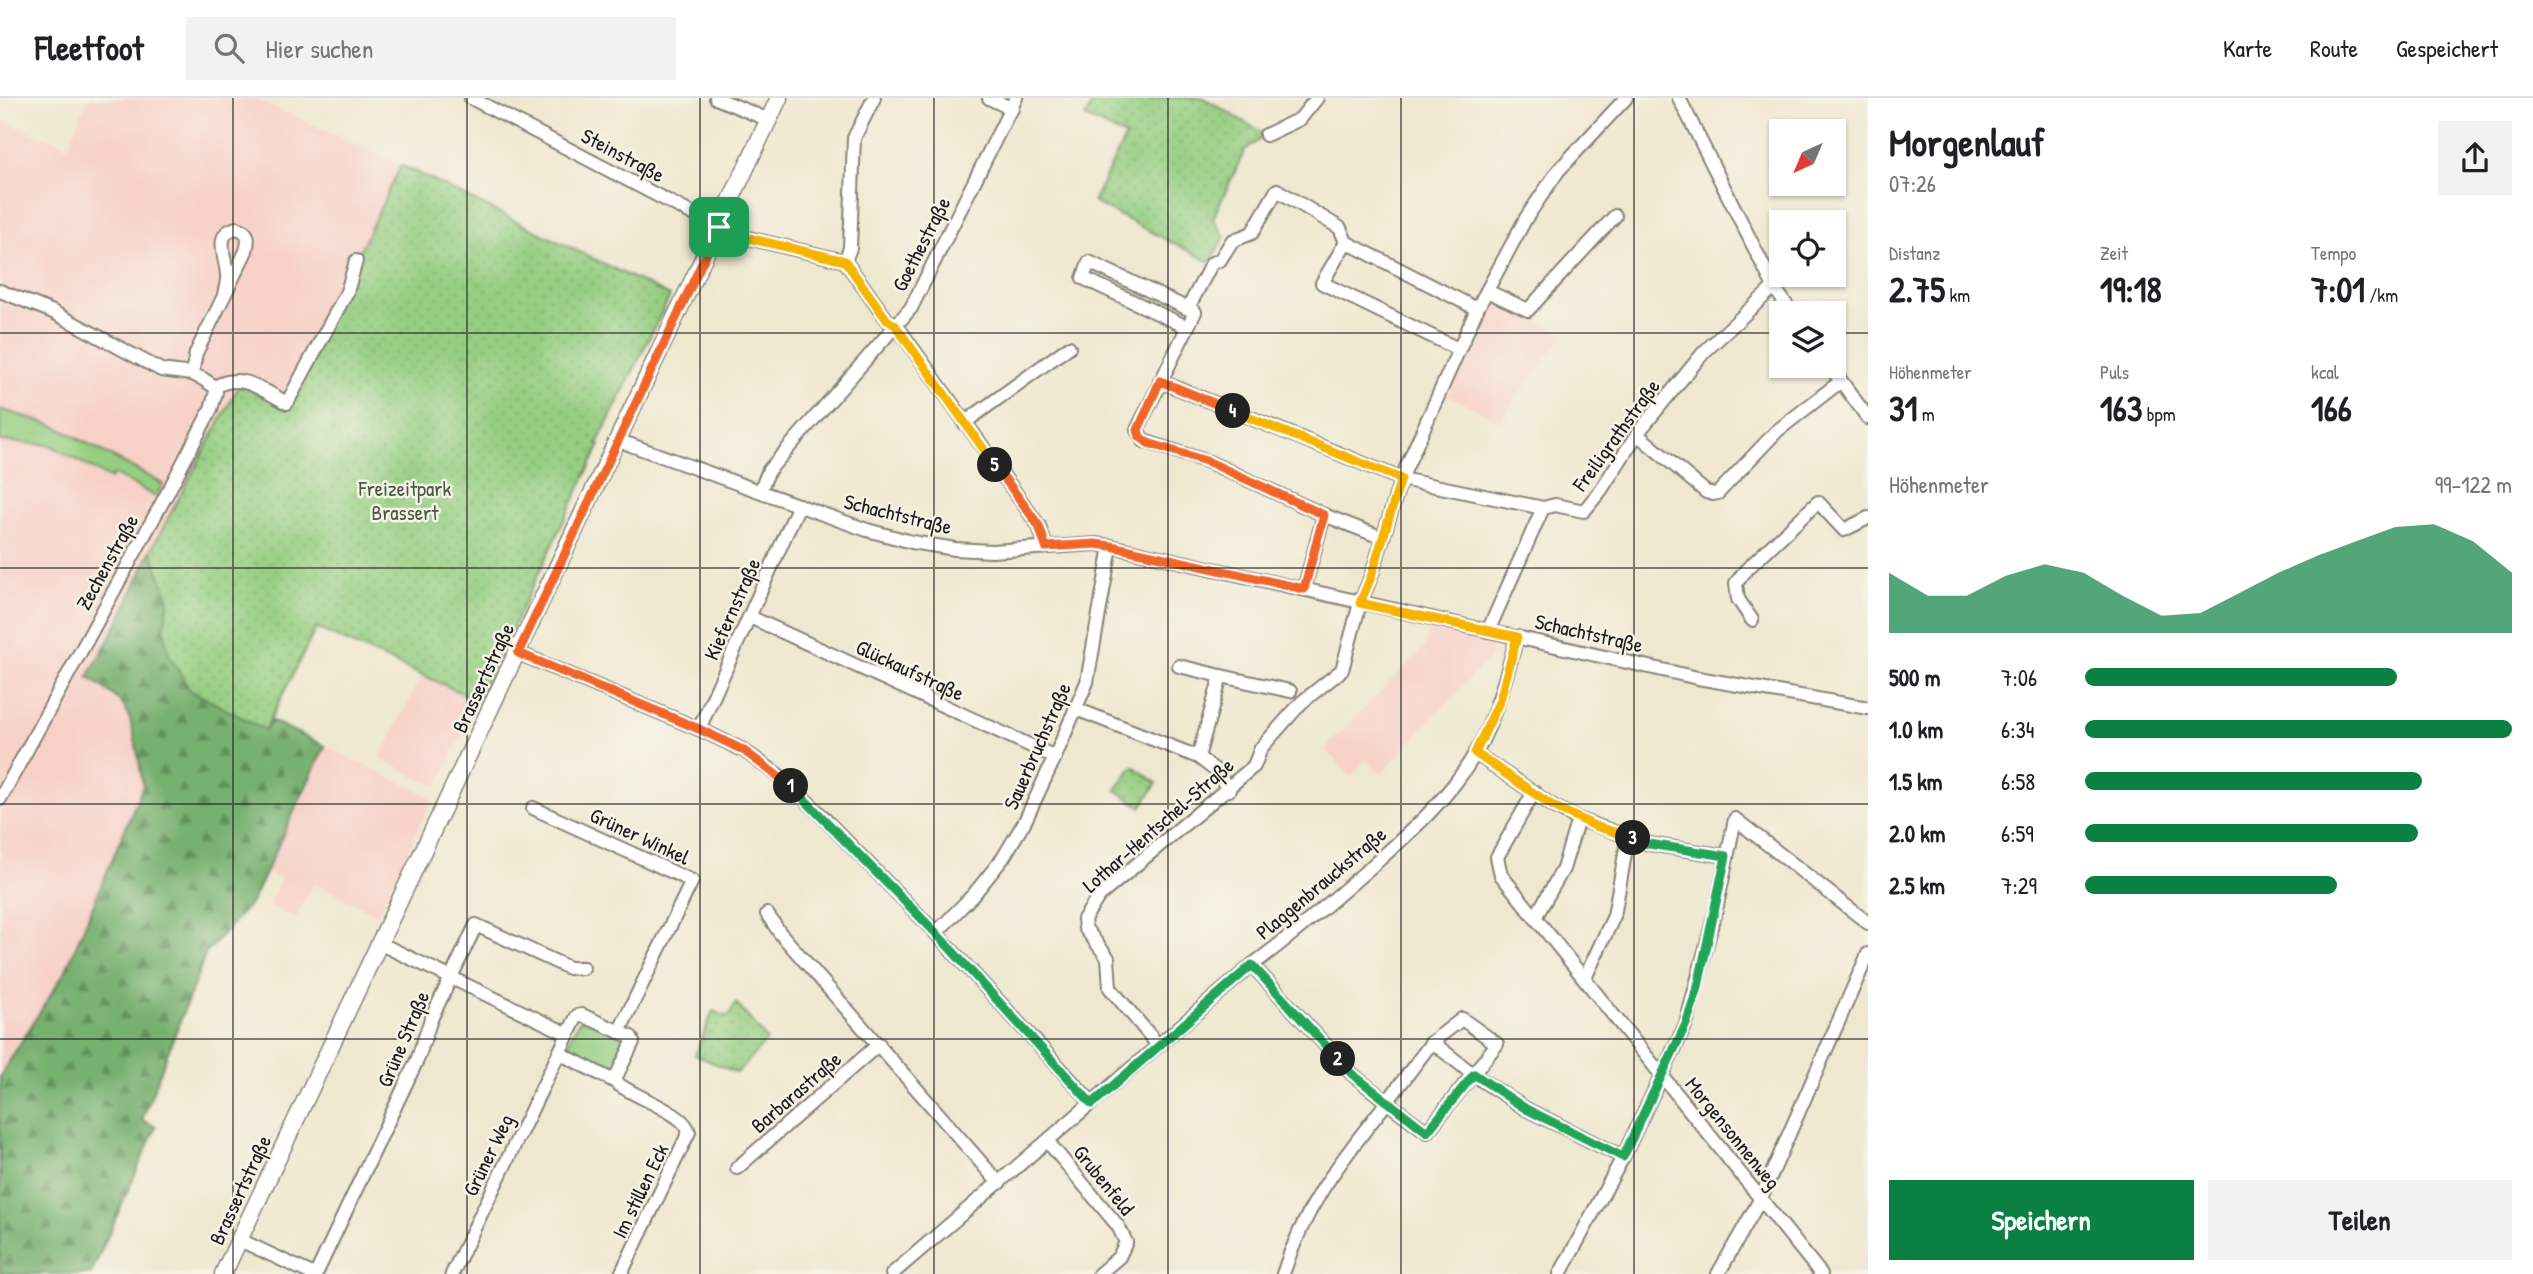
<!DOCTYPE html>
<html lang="de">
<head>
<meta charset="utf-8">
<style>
  body { margin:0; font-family:"Patrick Hand",sans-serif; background:#f2f2f2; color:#202124; height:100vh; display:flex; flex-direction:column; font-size:26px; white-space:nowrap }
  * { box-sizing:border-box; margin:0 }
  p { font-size:23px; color:#757577 }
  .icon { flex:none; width:38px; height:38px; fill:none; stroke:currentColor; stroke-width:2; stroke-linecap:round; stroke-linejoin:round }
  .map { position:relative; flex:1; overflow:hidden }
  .drawer { display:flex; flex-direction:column; background:#fff; width:665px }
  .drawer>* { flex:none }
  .needle { width:46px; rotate:224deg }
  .fabs { position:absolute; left:1769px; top:21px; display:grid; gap:14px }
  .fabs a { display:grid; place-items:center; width:77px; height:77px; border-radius:0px; background:#fff; box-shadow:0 2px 5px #0004; font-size:35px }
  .pin { position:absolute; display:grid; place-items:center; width:60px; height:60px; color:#fff; margin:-30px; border-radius:14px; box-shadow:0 4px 10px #0006 }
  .km { position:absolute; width:35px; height:35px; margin:-18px; border-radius:50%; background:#222; color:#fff; font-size:19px; line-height:35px; text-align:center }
  .round { display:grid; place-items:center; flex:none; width:74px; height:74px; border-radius:0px; background:#f2f2f2 }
  .head { display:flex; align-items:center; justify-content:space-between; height:119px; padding:0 21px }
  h1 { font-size:38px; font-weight:700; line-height:52px }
  .metrics { display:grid; grid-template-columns:repeat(3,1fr); gap:10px; height:119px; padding:7px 21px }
  .metrics div { display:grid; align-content:center }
  .metrics b { font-size:35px; font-weight:700 }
  .metrics small { font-size:19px; font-weight:400 }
  .metrics p { font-size:19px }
  .chart { height:196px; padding:14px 21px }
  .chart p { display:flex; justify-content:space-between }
  .chart svg { width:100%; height:126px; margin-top:7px; fill:#0b8043; opacity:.7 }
  .button { display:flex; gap:14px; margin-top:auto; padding:14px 21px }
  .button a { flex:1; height:80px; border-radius:0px; background:#0b8043; color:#fff; font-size:28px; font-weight:700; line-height:80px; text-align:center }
  .button a+a { background:#f2f2f2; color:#202124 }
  ul { padding:0 21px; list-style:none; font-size:23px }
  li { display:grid; grid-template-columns:112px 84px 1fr; align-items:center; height:52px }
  li i { height:18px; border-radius:9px; background:#0b8043 }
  header { display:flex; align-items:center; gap:42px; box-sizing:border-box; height:98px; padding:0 35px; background:#fff; border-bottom:2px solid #e0e0e0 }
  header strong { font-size:33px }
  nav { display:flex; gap:38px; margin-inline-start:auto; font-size:24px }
  .search { width:490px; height:63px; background:#f2f2f2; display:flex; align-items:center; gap:18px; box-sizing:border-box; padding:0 24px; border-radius:0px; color:#757577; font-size:26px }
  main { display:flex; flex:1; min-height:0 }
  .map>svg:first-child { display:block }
</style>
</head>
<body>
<header>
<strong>Fleetfoot</strong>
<div class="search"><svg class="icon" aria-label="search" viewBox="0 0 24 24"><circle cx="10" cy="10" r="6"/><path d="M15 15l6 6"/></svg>Hier suchen</div>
<nav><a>Karte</a><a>Route</a><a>Gespeichert</a></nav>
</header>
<main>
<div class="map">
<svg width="1868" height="1176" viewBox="0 0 1868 1176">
  <defs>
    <pattern id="forest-firs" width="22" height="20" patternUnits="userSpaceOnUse" patternTransform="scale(1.75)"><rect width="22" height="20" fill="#77b16f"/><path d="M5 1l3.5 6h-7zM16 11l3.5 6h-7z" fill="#618f5a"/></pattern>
    <pattern id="park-dots" width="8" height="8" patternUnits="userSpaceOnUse" patternTransform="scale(1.75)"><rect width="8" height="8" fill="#94ce81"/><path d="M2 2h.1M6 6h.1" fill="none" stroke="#7fb06f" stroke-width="1.8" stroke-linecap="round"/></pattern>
  </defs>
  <rect width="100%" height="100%" fill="#f7f3e8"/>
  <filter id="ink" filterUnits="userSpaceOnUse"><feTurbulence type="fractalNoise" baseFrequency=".0143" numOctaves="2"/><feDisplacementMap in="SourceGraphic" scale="14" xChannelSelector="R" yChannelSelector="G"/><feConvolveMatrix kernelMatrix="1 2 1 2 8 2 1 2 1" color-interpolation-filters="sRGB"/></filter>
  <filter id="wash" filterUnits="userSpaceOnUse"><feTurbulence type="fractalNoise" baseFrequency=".00686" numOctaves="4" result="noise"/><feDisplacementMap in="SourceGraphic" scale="28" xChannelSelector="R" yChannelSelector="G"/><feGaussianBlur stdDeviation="1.57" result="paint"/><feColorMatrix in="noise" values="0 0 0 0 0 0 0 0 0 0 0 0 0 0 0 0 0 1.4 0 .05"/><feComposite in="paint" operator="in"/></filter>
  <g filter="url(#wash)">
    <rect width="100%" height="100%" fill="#efe8d0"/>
    <g fill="#f7d1c7">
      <polygon points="88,0 254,0 401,67 287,305 179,403 151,452 121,519 88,578 126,612 139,663 143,688 66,872 0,977 0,343 50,347 111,380 113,376 156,399 163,387 55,328 0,311 0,22 68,48"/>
      <polygon points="1491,200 1565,236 1515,301 1502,324 1447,297"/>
      <polygon points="1429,531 1493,545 1489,560 1381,676 1366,662 1351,678 1325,651 1426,547"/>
      <polygon points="422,576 478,602 437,689 380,661"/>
      <polygon points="325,648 433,700 378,817 313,785 296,821 269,807 281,780 266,774"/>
    </g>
    <g fill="#94ce81" stroke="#58754e" stroke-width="2">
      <polygon points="0,311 55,328 163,386 156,399 114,376 111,381 50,347 0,343"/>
      <polygon points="584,921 627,941 629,945 610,977 567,956 565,950 579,923"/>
    </g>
    <path fill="url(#forest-firs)" stroke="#4a6646" stroke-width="2" d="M151,452L169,502L164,529L265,632L272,623L325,648L251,805L206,855L142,1022L156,1029L91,1176H0V978L66,872L143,688C140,671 134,625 126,612C118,598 100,588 88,579L121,519Z"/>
    <g fill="url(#park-dots)" stroke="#58754e" stroke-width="2">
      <polygon points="1095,0 1204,0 1266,37 1245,52 1213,120 1225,139 1210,164 1093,104 1126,38 1085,19"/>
      <polygon points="401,67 670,198 597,346 600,347 478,602 316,530 265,632 190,592 168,555 164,529 169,502 151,452 242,282 286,305"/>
      <polygon points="1133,668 1157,685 1141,709 1116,692"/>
      <polygon points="736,905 767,942 737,975 695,957 713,913 728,919"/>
    </g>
  </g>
  <g filter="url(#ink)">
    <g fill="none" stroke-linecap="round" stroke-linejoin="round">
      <defs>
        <g id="minor">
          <polyline points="471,0 731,136 845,163 887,222 896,227 1039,428 1046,449"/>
          <polyline points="716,0 769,22"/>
          <polyline points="989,0 1012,11"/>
          <polyline points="1679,0 1774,189 1792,215"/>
          <polyline points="1266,37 1300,21 1317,0"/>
          <polyline points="845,163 850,150 854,40 874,0"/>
          <polyline points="0,193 53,214 161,272 192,276 203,281 215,289 216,294 211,311 169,392 0,701"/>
          <polyline points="1487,193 1528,212 1615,118"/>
          <polyline points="1188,210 1212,165 1220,162 1232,143 1252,135 1277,92 1340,130 1346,144"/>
          <polyline points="1187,229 1083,180 1089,164 1195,214 1137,332 1144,343 1209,364 1324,417 1383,440"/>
          <polyline points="1458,251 1322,185 1346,144 1477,211"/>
          <polyline points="1830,268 1868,320"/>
          <path d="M192,276L196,255L246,153C249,142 250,134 237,130C211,135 228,163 227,180C227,185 225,192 224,197"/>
          <polyline points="1160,283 1401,381 1543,410"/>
          <path d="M215,289C241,273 262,292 287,305L347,194L356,163"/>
          <polyline points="964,325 1069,249"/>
          <polyline points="1637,336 1706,394 1713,396 1718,395 1777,333 1841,283"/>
          <polyline points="617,342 867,432 912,444 955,451 992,453 1095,446 1111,448 1698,580 1868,610"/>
          <polyline points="760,393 769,372 911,210 1016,0"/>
          <polyline points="1304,491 1324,417"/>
          <polyline points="750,519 1055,659"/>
          <polyline points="1752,522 1738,501 1736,485 1746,472 1818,404 1844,432 1868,420"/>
          <polyline points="1488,533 1543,410 1555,407 1584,413 1601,392 1637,336 1704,254 1774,189"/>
          <polyline points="518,555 699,631 743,652 777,676 813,709 936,835 1092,1005"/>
          <polyline points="1179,568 1221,578 1198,659"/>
          <polyline points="1221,578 1290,593"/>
          <polyline points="1076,611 1198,659 1215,672 1229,692"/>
          <polyline points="699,631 799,407"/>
          <polyline points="1475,655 1553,708 1578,721 1649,746 1726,758"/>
          <polyline points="1534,694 1497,759 1501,777 1821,1176"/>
          <polyline points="533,710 692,783 619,934"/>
          <polyline points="767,816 780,835 999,1085"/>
          <polyline points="1536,818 1563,771 1578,721"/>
          <polyline points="936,835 974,796 1003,760 1025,723 1055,659 1087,584 1111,448"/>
          <polyline points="381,846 568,936"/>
          <path d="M1252,867L1352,976L1387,1004C1342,1062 1306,1104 1283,1176"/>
          <polyline points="1585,880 1614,818 1628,739"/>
          <polygon points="582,917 631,939 633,944 614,983 559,955 577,918"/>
          <polygon points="1462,921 1497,946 1427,1034 1387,1004 1432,944"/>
          <polyline points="1432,944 1474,977 1526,1011 1623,1059"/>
          <polyline points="1158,947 1110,890 1108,860 1085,830 1084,821 1099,798 1254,668 1261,650 1302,604 1342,572 1360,505 1371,479 1401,381 1477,211 1526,120 1558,73 1626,0"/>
          <path d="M614,983C632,999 685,1014 689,1034L621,1176"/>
          <polyline points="1048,1044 1118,1128 1126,1144 1119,1159 1099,1176"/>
          <polyline points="737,1070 879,946"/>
          <polyline points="240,1142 312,1176"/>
          <polyline points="316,1176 418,960 431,921 476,827 569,870 583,870"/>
          <polyline points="452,1176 559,955"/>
          <path d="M892,1176L1252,867C1292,838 1327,807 1364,775C1405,739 1448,703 1476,654C1496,618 1506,579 1517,539"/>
          <polyline points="1560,1176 1623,1059 1686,926 1717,807 1735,721 1868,825"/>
          <polyline points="1718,1176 1761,1100 1868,856"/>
        </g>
        <polyline id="major" points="223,1176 779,0"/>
      </defs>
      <use href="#minor" stroke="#868276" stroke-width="16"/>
      <use href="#major" stroke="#868276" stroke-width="19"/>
      <use href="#minor" stroke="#fff" stroke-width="12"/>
      <use href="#major" stroke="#fff" stroke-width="16"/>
    </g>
  </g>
  <g fill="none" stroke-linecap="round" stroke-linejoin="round" filter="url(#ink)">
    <defs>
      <polyline id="split-1" points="719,129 518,555 699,631 743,652 791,688"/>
      <polyline id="split-2" points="791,688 936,835 1092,1006 1252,867 1338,961"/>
      <polyline id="split-3" points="1338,961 1352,976 1427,1034 1474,976 1526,1011 1623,1059 1686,926 1697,893 1726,758 1649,746 1633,740"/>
      <polyline id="split-4" points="1233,313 1401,381 1371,479 1360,505 1517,539 1500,602 1475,655 1553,708 1595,728 1633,740"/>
      <polyline id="split-5" points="995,367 1039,428 1046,449 1095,446 1111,448 1304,491 1324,417 1209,364 1148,345 1140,339 1138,332 1160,283 1233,313"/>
      <polyline id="split-6" points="719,129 731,136 845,163 887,222 895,227 995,367"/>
    </defs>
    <use href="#split-1" stroke="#fff" stroke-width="14"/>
    <use href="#split-2" stroke="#fff" stroke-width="14"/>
    <use href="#split-3" stroke="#fff" stroke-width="14"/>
    <use href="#split-4" stroke="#fff" stroke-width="14"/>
    <use href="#split-5" stroke="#fff" stroke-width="14"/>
    <use href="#split-6" stroke="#fff" stroke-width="14"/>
    <use href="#split-1" stroke="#f0652b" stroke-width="9"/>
    <use href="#split-2" stroke="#22a559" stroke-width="9"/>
    <use href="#split-3" stroke="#22a559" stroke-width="9"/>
    <use href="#split-4" stroke="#f5b400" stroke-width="9"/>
    <use href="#split-5" stroke="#f0652b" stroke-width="9"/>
    <use href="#split-6" stroke="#f5b400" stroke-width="9"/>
  </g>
  <path fill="none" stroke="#1c1c1c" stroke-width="2" stroke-opacity="0.55" d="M233,0V1176M467,0V1176M700,0V1176M934,0V1176M1168,0V1176M1401,0V1176M1634,0V1176M0,235H1782M1834,235H1868M0,470H1868M0,706H1868M0,941H1868"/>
  <g text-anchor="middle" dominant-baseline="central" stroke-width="5" stroke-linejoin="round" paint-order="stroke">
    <g font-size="21" fill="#1c1c1c" stroke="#f7f3e8">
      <text transform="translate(623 57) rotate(28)">Steinstraße</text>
      <text transform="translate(921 146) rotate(-63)">Goethestraße</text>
      <text transform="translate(1616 337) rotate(-54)">Freiligrathstraße</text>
      <text transform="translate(898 416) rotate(14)">Schachtstraße</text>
      <text transform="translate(107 464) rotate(-61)">Zechenstraße</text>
      <text transform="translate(732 511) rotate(-66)">Kiefernstraße</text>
      <text transform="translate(1589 535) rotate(13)">Schachtstraße</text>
      <text transform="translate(910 572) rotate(25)">Glückaufstraße</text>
      <text transform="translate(483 580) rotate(-65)">Brassertstraße</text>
      <text transform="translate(1037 648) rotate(-66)">Sauerbruchstraße</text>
      <text transform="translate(1158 727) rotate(-41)">Lothar-Hentschel-Straße</text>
      <text transform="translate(640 738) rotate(25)">Grüner Winkel</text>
      <text transform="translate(1321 785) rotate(-40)">Plaggenbrauckstraße</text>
      <text transform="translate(403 941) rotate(-67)">Grüne Straße</text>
      <text transform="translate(796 994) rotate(-41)">Barbarastraße</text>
      <text transform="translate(1733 1035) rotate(51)">Morgensonnenweg</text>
      <text transform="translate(488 1057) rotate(-64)">Grüner Weg</text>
      <text transform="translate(1104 1082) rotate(51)">Grubenfeld</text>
      <text transform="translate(240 1092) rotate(-65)">Brassertstraße</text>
      <text transform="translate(640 1093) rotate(-64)">Im stillen Eck</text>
    </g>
    <g font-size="21" fill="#465a3f" stroke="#f7f3e8">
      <text x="405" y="390">Freizeitpark<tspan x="405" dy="24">Brassert</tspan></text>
    </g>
  </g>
</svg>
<div class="fabs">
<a><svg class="needle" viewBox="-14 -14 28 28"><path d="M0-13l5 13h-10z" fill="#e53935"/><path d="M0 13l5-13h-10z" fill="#757577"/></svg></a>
<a><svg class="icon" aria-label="locate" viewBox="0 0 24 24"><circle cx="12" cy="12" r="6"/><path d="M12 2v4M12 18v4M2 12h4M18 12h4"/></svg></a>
<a><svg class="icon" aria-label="layers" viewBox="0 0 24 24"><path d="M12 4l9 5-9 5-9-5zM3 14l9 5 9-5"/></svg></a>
</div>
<div class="pin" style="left:719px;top:129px;background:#1e9e55"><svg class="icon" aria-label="arrive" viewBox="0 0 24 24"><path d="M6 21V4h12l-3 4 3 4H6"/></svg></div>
<b class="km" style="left:791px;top:688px">1</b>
<b class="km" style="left:1338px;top:961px">2</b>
<b class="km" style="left:1633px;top:740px">3</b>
<b class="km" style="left:1233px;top:313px">4</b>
<b class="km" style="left:995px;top:367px">5</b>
</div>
<section class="drawer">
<div class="head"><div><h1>Morgenlauf</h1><p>07:26</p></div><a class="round"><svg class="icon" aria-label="share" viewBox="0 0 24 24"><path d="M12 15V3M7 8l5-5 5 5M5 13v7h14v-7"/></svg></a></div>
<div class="metrics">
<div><p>Distanz</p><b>2.75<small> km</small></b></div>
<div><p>Zeit</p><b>19:18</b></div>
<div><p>Tempo</p><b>7:01<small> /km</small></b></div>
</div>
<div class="metrics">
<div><p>Höhenmeter</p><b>31<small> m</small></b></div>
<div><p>Puls</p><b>163<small> bpm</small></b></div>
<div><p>kcal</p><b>166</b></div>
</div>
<div class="chart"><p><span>Höhenmeter</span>99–122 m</p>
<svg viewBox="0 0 160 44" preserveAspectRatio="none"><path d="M0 44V23L10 31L20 31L30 24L40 20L50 23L60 31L70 38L80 37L90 30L100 23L110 17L120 12L130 7L140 6L150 12L160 23V44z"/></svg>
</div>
<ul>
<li><b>500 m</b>7:06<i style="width:73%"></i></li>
<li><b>1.0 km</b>6:34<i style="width:100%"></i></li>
<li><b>1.5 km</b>6:58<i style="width:79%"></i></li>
<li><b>2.0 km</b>6:59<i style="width:78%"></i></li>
<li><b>2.5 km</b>7:29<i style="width:59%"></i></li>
</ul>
<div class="button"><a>Speichern</a><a>Teilen</a></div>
</section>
</main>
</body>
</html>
